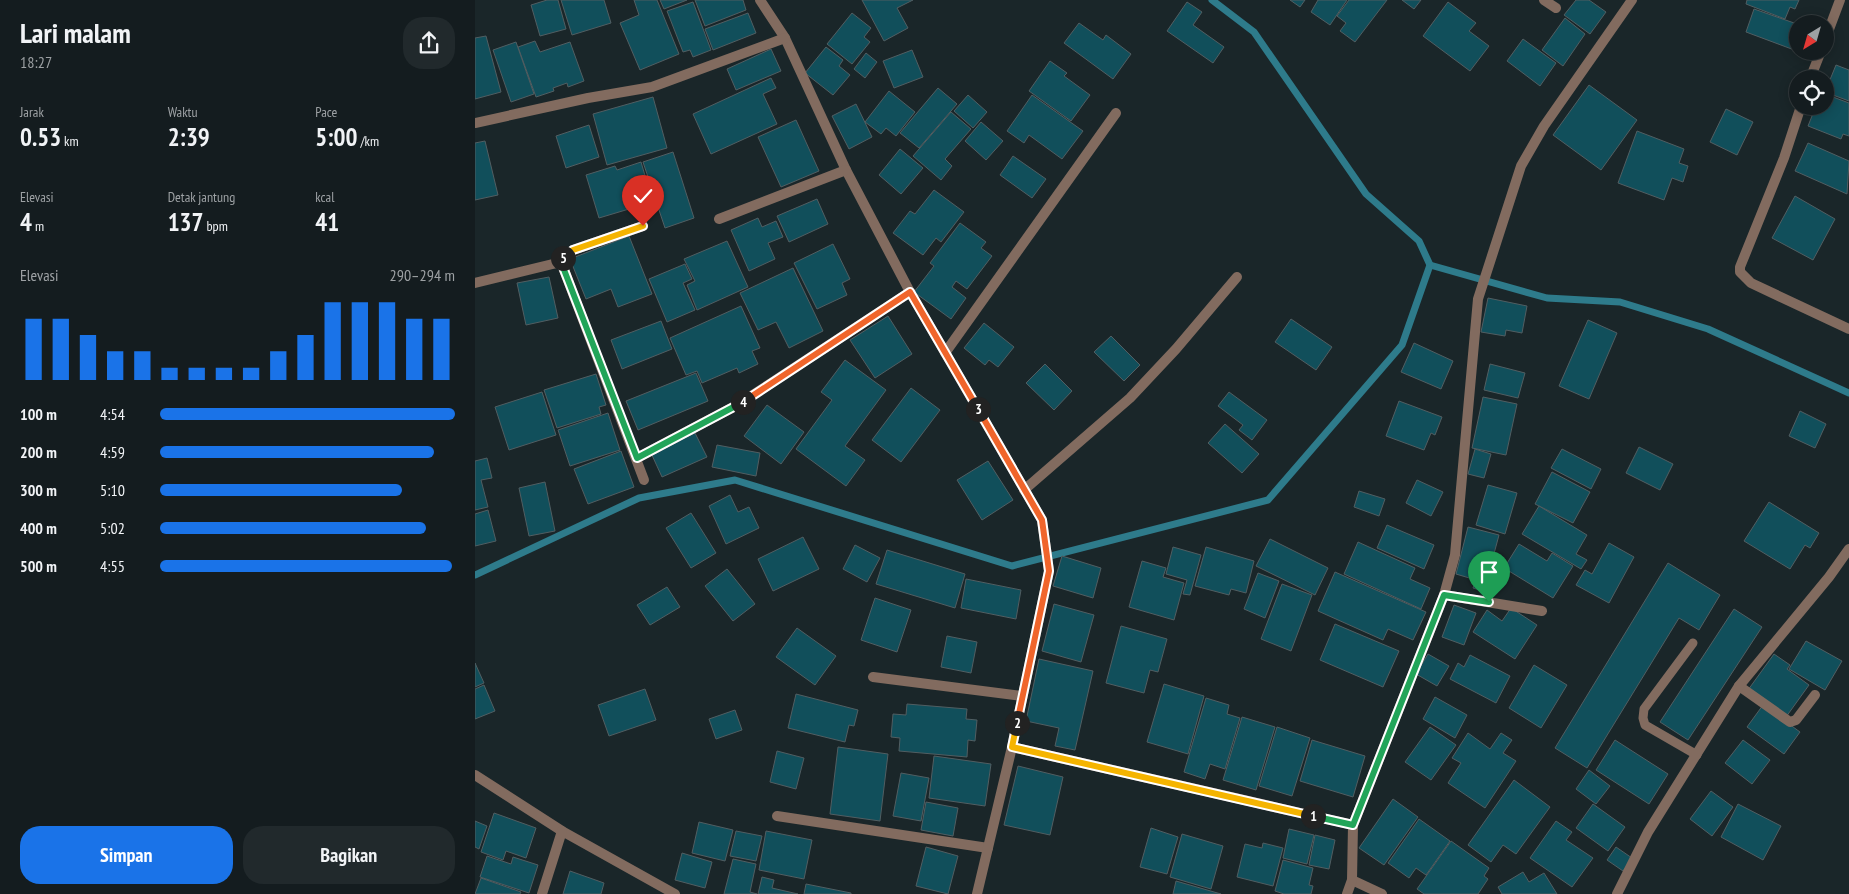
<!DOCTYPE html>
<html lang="id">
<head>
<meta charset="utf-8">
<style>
  body { margin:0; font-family:"PT Sans Narrow",sans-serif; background:#21292c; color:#f1f3f6; height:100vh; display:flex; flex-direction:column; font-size:19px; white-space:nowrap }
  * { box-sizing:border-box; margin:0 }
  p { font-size:16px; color:#9da1a4 }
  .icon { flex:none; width:28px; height:28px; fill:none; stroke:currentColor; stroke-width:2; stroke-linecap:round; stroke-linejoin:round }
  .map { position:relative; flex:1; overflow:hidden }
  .drawer { display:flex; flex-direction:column; background:#141c1f; width:475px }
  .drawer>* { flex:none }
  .needle { width:32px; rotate:217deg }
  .controls { position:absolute; left:1314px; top:15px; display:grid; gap:10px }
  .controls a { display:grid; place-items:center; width:45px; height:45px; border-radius:50%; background:#141c1f; box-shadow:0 2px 12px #0003,0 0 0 1px #333a3d; font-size:25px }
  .pin { position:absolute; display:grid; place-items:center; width:42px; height:42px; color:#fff; margin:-51px -21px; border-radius:50% 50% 50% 0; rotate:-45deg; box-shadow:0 0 5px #0007 }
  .pin .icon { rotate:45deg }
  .km { position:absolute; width:25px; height:25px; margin:-12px; border-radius:50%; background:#222; color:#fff; font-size:14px; line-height:25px; text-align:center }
  .round { display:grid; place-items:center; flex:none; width:52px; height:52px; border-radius:20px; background:#21292c }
  .headline { display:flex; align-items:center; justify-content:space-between; height:85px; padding:0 20px }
  h1 { font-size:28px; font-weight:800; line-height:38px }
  .stats { display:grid; grid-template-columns:repeat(3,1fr); gap:8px; height:85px; padding:5px 20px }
  .stats div { display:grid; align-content:center }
  .stats b { font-size:25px; font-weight:800 }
  .stats small { font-size:14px; font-weight:400 }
  .stats p { font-size:14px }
  .chart { height:140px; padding:10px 20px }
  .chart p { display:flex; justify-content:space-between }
  .chart svg { width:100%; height:90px; margin-top:5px; stroke:#1a73e8; stroke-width:6 }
  .action { display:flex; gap:10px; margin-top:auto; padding:10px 20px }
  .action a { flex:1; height:58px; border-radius:20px; background:#1a73e8; color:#fff; font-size:20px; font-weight:800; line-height:58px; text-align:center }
  .action a+a { background:#21292c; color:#f1f3f6 }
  ul { padding:0 20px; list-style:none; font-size:16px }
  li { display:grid; grid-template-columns:80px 60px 1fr; align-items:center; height:38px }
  li i { height:12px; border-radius:6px; background:#1a73e8 }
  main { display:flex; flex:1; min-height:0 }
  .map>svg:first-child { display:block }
</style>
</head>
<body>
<main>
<section class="drawer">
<div class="headline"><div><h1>Lari malam</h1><p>18:27</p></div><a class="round"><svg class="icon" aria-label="share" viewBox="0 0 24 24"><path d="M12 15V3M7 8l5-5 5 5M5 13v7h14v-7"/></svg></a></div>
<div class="stats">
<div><p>Jarak</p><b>0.53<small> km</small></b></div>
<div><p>Waktu</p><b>2:39</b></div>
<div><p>Pace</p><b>5:00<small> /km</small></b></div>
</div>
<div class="stats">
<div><p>Elevasi</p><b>4<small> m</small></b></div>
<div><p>Detak jantung</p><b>137<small> bpm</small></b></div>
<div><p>kcal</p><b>41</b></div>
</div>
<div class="chart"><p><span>Elevasi</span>290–294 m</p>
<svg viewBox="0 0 160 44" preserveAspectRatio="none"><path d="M5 44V14M15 44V14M25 44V22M35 44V30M45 44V30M55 44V38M65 44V38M75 44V38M85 44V38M95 44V30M105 44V22M115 44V6M125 44V6M135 44V6M145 44V14M155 44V14"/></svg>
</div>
<ul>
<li><b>100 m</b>4:54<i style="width:100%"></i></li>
<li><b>200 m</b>4:59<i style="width:93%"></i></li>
<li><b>300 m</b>5:10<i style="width:82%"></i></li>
<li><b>400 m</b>5:02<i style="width:90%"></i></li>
<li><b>500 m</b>4:55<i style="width:99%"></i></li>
</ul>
<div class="action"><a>Simpan</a><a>Bagikan</a></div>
</section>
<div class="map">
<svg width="1374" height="894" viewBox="0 0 1374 894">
  <rect width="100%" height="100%" fill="#1a2629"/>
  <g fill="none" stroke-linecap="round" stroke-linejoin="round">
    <g stroke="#2e7b8b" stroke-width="7">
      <polyline points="737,0 779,32 891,194 944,241 955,265 1072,298 1145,302 1233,329 1374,393"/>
      <polyline points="0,575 164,498 260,480 537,566 793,500 927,345 955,265"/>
    </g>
  </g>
  <g fill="#114f5b" stroke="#515e62">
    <polygon points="72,0 83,0 91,29 65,36 56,5"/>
    <polygon points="86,0 129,0 136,23 97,35"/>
    <polygon points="159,0 182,0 204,54 165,70 145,23 164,15"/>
    <polygon points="185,0 212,0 189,9"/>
    <polygon points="220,0 268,0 271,10 230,26"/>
    <polygon points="387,0 438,0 422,8 433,28 409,41"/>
    <polygon points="815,0 830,0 825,7"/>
    <polygon points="843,0 872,0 855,25 836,12"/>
    <polygon points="874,0 912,0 880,42 865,31 871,23 862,16"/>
    <polygon points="927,0 946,0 939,9"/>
    <polygon points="1101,0 1114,0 1131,12 1115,34 1089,15"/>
    <polygon points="1272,0 1324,0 1320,9 1315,7 1310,19 1271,4"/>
    <polygon points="218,2 236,50 218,57 215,50 208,52 192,11"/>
    <polygon points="712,2 727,12 718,25 749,47 738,63 692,31"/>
    <polygon points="973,2 1001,23 994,31 1014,46 995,71 948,36"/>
    <polygon points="1279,9 1322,24 1322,51 1271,32"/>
    <polygon points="273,13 281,33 238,50 230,29"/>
    <polygon points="377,13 396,28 389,37 395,42 377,64 352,44"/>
    <polygon points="1090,18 1110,34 1088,66 1067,50"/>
    <polygon points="604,23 628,40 631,35 656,54 638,79 589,43"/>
    <polygon points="11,36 26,92 0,99 0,38"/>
    <polygon points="1048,39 1081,63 1065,86 1032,61"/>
    <polygon points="60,41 65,52 95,42 109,81 93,87 92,83 78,88 79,91 61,97 43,47"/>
    <polygon points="41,42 59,94 36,102 18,50"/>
    <polygon points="351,47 368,60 364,66 375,75 358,95 330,73"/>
    <polygon points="296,49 306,71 261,90 252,69"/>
    <polygon points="437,50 448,77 419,88 408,61"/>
    <polygon points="391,53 402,62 390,78 379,69"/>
    <polygon points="575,61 592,73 589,76 615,95 596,121 554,91"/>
    <polygon points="1361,65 1374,70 1374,101 1350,92"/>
    <polygon points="296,78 301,88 288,94 302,124 236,154 218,114"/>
    <polygon points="1114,85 1162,120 1126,170 1078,135"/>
    <polygon points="463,88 482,104 444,148 425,133"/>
    <polygon points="414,91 440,112 421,136 411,128 406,134 390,122"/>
    <polygon points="1350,94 1374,103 1374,136 1368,134 1366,139 1333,126 1341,106 1350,106"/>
    <polygon points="493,95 512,112 498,128 479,111"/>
    <polygon points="557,95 608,131 587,159 554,135 549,143 532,131"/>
    <polygon points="178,97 192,148 132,165 118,114"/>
    <polygon points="381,104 397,137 374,149 357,116"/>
    <polygon points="1251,109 1278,122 1262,155 1235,142"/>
    <polygon points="476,112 496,129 470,159 477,166 466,180 438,156"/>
    <polygon points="321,120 344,171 306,187 283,137"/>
    <polygon points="506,122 528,141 511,160 490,141"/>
    <polygon points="114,125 124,157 91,168 81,136"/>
    <polygon points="1162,131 1209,149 1204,163 1213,166 1208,182 1197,178 1189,200 1143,183"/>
    <polygon points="10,141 23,195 0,200 0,143"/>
    <polygon points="1333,143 1374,161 1372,194 1320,171"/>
    <polygon points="425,149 448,168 426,194 404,175"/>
    <polygon points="198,152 219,218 190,228 168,162"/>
    <polygon points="538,156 571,179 557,198 525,175"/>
    <polygon points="166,162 176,196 152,204 154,209 124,218 111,175 140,166 142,170"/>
    <polygon points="459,190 489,212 466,242 461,238 448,255 418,233 435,211 440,214"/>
    <polygon points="1320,196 1360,219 1338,260 1297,238"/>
    <polygon points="342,199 353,224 314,242 302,216"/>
    <polygon points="283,218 287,227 301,221 308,237 293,243 300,259 274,271 256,230"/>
    <polygon points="485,223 511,242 506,248 517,256 492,289 481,281 477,287 491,298 476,319 439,292 459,266 455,263"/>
    <polygon points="154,236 177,294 143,307 136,289 111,299 95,259"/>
    <polygon points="252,241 273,287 222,310 212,285 220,281 209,259"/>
    <polygon points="358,244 375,279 367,283 372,295 342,309 319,263"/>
    <polygon points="210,264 217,279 208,283 220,310 192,322 174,279"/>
    <polygon points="318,268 348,331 314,348 301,322 283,330 265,293"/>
    <polygon points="74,277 83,318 51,325 42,283"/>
    <polygon points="1013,298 1052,306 1047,333 1031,330 1030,336 1006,332"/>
    <polygon points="266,306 285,348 277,351 283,364 264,373 262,368 227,383 222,371 211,375 195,338"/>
    <polygon points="413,316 437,354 400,378 375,340"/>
    <polygon points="816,319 857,347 841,370 800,342"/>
    <polygon points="1113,320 1142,333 1114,399 1084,386"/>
    <polygon points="186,321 197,349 147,369 136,340"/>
    <polygon points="509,323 539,347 523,367 514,360 510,365 489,348"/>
    <polygon points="636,336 665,365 649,381 619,352"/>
    <polygon points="939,343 978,361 966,389 926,372"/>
    <polygon points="370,360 411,390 370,446 390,460 371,486 321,449 357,400 346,392"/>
    <polygon points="570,364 597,391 579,410 551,383"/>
    <polygon points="1015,364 1050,373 1043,398 1009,390"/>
    <polygon points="221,373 233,401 163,430 151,401"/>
    <polygon points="121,374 131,405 124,407 126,414 82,428 69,390"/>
    <polygon points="436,388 465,410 426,462 397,440"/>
    <polygon points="67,392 81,435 34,450 20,407"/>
    <polygon points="754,392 792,420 777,440 764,430 768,425 743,406"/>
    <polygon points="1008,397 1042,404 1031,455 997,448"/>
    <polygon points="924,401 967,417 960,435 956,433 949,450 911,436"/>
    <polygon points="292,405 329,432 306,464 269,436"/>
    <polygon points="1325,411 1351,424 1340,448 1314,436"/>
    <polygon points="133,413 145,450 95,466 83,430"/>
    <polygon points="750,424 784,454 767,473 733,443"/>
    <polygon points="220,433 232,457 187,477 176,453"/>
    <polygon points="242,445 285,453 281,476 237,467"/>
    <polygon points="1164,447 1198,464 1185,490 1151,473"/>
    <polygon points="1000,449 1016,454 1009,478 993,474"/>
    <polygon points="1087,449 1126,469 1116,489 1076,468"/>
    <polygon points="146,451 159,487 113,504 99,469"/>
    <polygon points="12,458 17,478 6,480 13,507 0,510 0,461"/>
    <polygon points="513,461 538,500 507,520 482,480"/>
    <polygon points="1077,472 1115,492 1098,523 1060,504"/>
    <polygon points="942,480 968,492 956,516 931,503"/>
    <polygon points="70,482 80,531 54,536 44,488"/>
    <polygon points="1013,485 1042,493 1030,534 1001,525"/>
    <polygon points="884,491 910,499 904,516 879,507"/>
    <polygon points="255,495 263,512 274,507 284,528 251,544 234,506"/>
    <polygon points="1294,502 1344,533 1335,548 1330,545 1315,569 1269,541"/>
    <polygon points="1064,506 1112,535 1101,554 1112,560 1106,569 1047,534"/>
    <polygon points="13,510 21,541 0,546 0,514"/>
    <polygon points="216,513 241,553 216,568 191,528"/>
    <polygon points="912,525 959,545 949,569 902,548"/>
    <polygon points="993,527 1024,535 1009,591 998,588 1001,580 981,574"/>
    <polygon points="328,537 344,569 298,591 283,559"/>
    <polygon points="795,539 853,568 840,595 781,566"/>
    <polygon points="883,542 940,568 935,579 955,588 946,609 869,574"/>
    <polygon points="1134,543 1159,557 1134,603 1101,585 1110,570 1117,574"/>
    <polygon points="1044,544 1072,561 1077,553 1098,566 1078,598 1029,568"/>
    <polygon points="380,545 405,558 392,582 368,569"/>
    <polygon points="698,547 726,555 715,595 708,594 712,580 691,574"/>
    <polygon points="731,547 779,561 771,593 756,589 754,595 720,586"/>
    <polygon points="412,550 490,574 480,608 401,584"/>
    <polygon points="587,556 626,568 618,598 578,586"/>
    <polygon points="667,561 691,568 688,577 709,583 699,620 654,607"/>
    <polygon points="1193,563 1245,595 1224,630 1204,618 1112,768 1080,748"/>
    <polygon points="252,569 280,604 258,621 230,586"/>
    <polygon points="860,572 951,612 938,640 913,629 908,640 843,611"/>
    <polygon points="783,573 804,581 790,618 769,609"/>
    <polygon points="491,579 546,590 541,619 486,608"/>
    <polygon points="807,584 837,595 816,651 786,639"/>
    <polygon points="192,587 205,607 175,625 162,605"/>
    <polygon points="400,598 436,610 422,652 386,640"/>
    <polygon points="579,604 619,615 606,662 567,651"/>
    <polygon points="979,605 1001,613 989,645 967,637"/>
    <polygon points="1036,608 1062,625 1040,659 998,632 1012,610 1027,621"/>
    <polygon points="1259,609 1287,627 1213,740 1185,722"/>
    <polygon points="860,624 924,651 908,687 845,660"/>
    <polygon points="646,626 692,639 683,672 675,670 669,693 631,683"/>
    <polygon points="322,628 361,656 340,685 301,657"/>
    <polygon points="472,636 502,642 496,673 466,667"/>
    <polygon points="1331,641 1367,661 1350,690 1314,669"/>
    <polygon points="953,654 974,666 962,686 941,674"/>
    <polygon points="1299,654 1315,665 1312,669 1334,685 1311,717 1273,690"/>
    <polygon points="995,655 1035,676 1021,703 975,679 983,663 989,667"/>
    <polygon points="564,659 618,671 600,750 580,746 584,728 551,721"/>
    <polygon points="0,663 9,683 0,687"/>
    <polygon points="1059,665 1092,685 1066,728 1034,708"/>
    <polygon points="689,684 729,696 713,754 672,742"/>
    <polygon points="9,685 20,711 0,719 0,689"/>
    <polygon points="170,689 181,720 134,736 123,705"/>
    <polygon points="321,694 383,710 379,726 374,725 370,742 313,728"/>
    <polygon points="960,697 992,715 980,738 948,719"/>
    <polygon points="731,698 754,705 752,714 765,718 750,769 735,764 730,779 709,772"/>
    <polygon points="432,704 492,709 491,719 502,720 500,741 493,740 492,757 424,751 425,738 416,737 418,714 431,715"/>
    <polygon points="1288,705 1325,732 1309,754 1272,727"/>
    <polygon points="260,710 267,730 241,739 234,719"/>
    <polygon points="767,717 800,727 781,790 748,780"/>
    <polygon points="802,727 835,738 817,796 784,786"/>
    <polygon points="955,727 981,745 956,780 930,762"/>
    <polygon points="993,733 1015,749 1026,733 1037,740 1028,753 1041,761 1010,808 973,783 986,763 977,758"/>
    <polygon points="837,740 890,756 878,797 825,781"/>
    <polygon points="1140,740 1193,774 1174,804 1121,770"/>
    <polygon points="1268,740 1295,760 1277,784 1250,763"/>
    <polygon points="363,747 413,754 405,821 355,814"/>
    <polygon points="302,751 329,758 321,789 295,782"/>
    <polygon points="459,756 516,764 510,806 454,798"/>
    <polygon points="543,766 588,777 575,835 529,825"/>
    <polygon points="1114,770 1135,786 1121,804 1101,789"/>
    <polygon points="426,773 454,778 446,821 418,816"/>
    <polygon points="1039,780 1075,807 1041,854 1028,845 1016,862 993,845"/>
    <polygon points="1236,791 1258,807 1237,836 1215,819"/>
    <polygon points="918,799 943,817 909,865 884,848"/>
    <polygon points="451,802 483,808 478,836 446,830"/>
    <polygon points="1118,804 1150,827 1133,851 1101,828"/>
    <polygon points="1263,804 1306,826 1288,860 1246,837"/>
    <polygon points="19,813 61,828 51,858 31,851 28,860 6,852"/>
    <polygon points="944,819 975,841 951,875 941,868 934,878 913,863"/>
    <polygon points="0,821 12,826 4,849 0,847"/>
    <polygon points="1081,821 1097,832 1091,840 1118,858 1097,887 1055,858"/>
    <polygon points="224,822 258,830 250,861 217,853"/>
    <polygon points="676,828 703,837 692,874 665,867"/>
    <polygon points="814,829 839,835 832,864 808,858"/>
    <polygon points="261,831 287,836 281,861 255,856"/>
    <polygon points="291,831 337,840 329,879 284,870"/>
    <polygon points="707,834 748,846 736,889 695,877"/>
    <polygon points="840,835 860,840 854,869 834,865"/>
    <polygon points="976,841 1014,868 1009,876 1013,879 1003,894 949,894 942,889"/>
    <polygon points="788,843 808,848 798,886 762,877 770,844 787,848"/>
    <polygon points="451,847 483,856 473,894 441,886"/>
    <polygon points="1141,847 1157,858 1148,871 1132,860"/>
    <polygon points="207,853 237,862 230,888 200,880"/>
    <polygon points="12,856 36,864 38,857 63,865 54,893 5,877"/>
    <polygon points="258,859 281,864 275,892 282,894 249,894"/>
    <polygon points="808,860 838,868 834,885 838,886 836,894 809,894 800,891"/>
    <polygon points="95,871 129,883 126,894 88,894"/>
    <polygon points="1048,872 1054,882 1069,873 1082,894 1027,894 1023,887"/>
    <polygon points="287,877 299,880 297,888 323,894 283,894"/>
    <polygon points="6,878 46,892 45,894 0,894"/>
    <polygon points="701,881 746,894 698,894"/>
    <polygon points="331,884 376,893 376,894 329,894"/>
  </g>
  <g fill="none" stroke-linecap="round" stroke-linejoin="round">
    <polyline stroke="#826b5f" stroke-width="9" points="1218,643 1169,709 1168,718 1170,725 1222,755"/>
    <g stroke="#826b5f" stroke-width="10">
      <polyline points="285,0 310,38 371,170 435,292 567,520 574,571 537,747 878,825"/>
      <polyline points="1069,0 1081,8"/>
      <polyline points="1350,40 1365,0"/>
      <polyline points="1335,79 1346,51"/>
      <polyline points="1326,106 1309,158 1265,267 1265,272 1276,283 1374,329"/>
      <polyline points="0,123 113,98 177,87 310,38"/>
      <polyline points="244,219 371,170"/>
      <polyline points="86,262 169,480"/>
      <polyline points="0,283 86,262 98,250 168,226"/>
      <polyline points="470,353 641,113"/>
      <polyline points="162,458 264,404 435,292"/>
      <polyline points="549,490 655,398 701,349 762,277"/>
      <polyline points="969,595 1067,611"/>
      <polyline points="398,677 547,696"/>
      <polyline points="1264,686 1315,722 1321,720 1340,695"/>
      <polyline points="0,775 87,831 200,894"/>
      <polyline points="302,816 513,848"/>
      <polyline points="877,880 907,894"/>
      <polyline points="67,894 87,831"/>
      <polyline points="502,894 537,747"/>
      <polyline points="872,894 877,880 878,825 969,595 980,555 1003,299 1046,166 1069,126 1157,0"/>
      <polyline points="1142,894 1173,832 1264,686 1354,577 1374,549"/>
    </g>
  </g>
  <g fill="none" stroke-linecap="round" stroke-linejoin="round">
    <defs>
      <polyline id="split-1" points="838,816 878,825 969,595 1014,602"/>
      <polyline id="split-2" points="542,723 537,747 838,816"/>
      <polyline id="split-3" points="503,409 567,520 574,571 542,723"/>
      <polyline id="split-4" points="268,402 435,292 503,409"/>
      <polyline id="split-5" points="88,258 86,262 162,458 268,402"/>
      <polyline id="split-6" points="88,258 98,250 168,226"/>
    </defs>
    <use href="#split-1" stroke="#fff" stroke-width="10"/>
    <use href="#split-2" stroke="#fff" stroke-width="10"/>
    <use href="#split-3" stroke="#fff" stroke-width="10"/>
    <use href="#split-4" stroke="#fff" stroke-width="10"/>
    <use href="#split-5" stroke="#fff" stroke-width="10"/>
    <use href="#split-6" stroke="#fff" stroke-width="10"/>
    <use href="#split-1" stroke="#22a559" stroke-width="6"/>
    <use href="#split-2" stroke="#f5b400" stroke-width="6"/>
    <use href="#split-3" stroke="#f0652b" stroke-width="6"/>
    <use href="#split-4" stroke="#f0652b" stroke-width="6"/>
    <use href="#split-5" stroke="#22a559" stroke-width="6"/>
    <use href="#split-6" stroke="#f5b400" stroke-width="6"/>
  </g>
</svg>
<div class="controls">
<a><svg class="needle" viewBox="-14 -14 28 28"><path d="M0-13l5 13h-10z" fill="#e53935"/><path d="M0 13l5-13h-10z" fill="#9da1a4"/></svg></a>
<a><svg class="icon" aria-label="locate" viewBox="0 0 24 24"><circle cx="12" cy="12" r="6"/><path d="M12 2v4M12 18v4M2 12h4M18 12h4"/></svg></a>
</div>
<div class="pin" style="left:1014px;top:602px;background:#1e9e55"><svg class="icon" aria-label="arrive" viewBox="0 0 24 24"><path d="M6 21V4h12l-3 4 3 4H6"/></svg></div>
<div class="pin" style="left:168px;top:226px;background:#d93025"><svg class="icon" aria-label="check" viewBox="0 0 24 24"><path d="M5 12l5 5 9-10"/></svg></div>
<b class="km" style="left:838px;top:816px">1</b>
<b class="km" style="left:542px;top:723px">2</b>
<b class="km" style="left:503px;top:409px">3</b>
<b class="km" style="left:268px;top:402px">4</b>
<b class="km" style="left:88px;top:258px">5</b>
</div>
</main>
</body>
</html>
